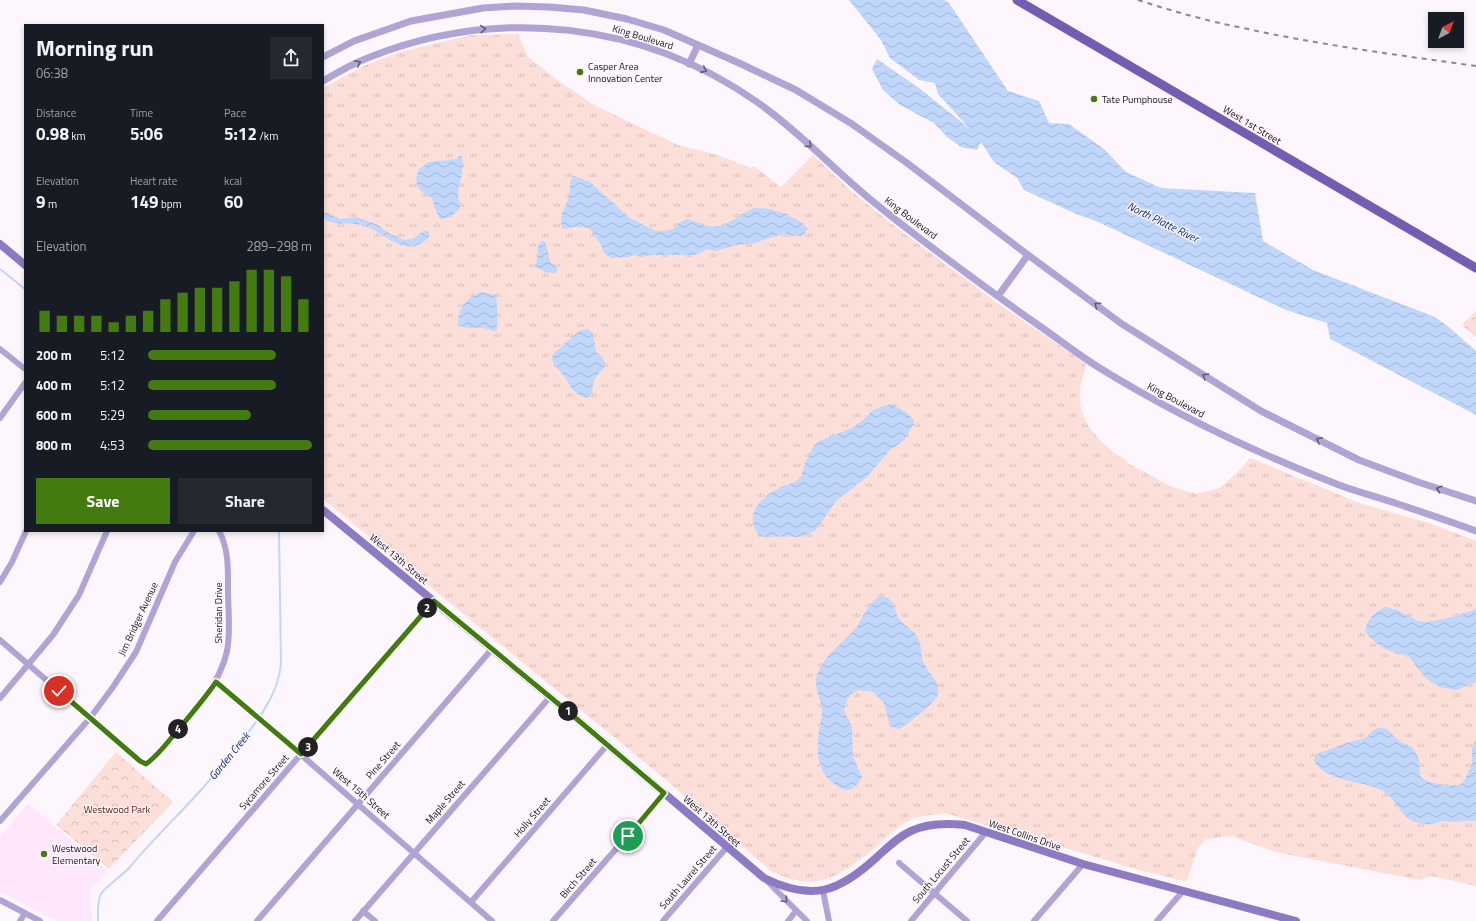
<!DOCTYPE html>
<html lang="en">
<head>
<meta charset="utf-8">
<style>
  body { margin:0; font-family:"Titillium Web",sans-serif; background:#242831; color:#f1f3f6; height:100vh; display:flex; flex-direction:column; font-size:15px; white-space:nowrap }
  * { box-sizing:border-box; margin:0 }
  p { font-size:13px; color:#9ea1a6 }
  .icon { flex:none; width:22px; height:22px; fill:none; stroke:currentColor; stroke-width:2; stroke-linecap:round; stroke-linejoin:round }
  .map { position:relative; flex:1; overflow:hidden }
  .details { position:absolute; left:24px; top:24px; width:300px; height:508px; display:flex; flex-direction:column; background:#171b24; border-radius:0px; box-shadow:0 2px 6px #0003 }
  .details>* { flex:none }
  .needle { width:26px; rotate:41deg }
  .tools { position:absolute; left:1428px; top:12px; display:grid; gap:8px }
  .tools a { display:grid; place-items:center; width:36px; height:36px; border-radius:0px; background:#171b24; box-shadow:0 2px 6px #0003; font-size:20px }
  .pin { position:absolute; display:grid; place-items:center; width:34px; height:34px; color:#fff; margin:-17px; border:2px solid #fff; border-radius:50%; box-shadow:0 1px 4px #0007 }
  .km { position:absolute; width:20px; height:20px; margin:-10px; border-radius:50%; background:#222; color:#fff; font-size:11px; line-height:20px; text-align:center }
  .round { display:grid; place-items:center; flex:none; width:42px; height:42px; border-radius:0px; background:#242831 }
  .overview { display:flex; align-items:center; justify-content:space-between; height:68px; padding:0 12px }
  h1 { font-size:22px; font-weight:700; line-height:30px }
  .stats { display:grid; grid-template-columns:repeat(3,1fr); gap:6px; height:68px; padding:4px 12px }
  .stats div { display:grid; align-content:center }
  .stats b { font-size:17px; font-weight:700 }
  .stats small { font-size:11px; font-weight:400 }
  .stats p { font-size:11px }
  .chart { height:112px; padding:8px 12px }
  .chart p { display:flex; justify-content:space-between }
  .chart svg { width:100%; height:72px; margin-top:4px; stroke:#437b11; stroke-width:6 }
  .cta { display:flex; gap:8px; margin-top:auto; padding:8px 12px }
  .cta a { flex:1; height:46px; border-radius:0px; background:#437b11; color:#fff; font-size:16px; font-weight:700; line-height:46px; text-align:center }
  .cta a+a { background:#242831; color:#f1f3f6 }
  ul { padding:0 12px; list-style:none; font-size:13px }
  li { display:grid; grid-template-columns:64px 48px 1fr; align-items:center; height:30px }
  li i { height:10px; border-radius:5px; background:#437b11 }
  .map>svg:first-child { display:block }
</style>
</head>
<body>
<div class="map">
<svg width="1476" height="921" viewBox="0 0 1476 921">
  <defs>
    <pattern id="grass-tufts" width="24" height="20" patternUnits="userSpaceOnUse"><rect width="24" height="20" fill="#fbdfd8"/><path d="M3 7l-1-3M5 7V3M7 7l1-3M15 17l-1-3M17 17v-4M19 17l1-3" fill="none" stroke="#d7beb9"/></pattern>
    <pattern id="park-crowns" width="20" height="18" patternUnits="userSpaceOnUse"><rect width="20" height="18" fill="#fbdfd8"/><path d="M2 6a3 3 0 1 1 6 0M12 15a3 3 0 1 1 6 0" fill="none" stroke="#d7beb9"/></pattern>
    <pattern id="water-waves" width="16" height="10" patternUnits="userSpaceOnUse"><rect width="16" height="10" fill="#c0d6fb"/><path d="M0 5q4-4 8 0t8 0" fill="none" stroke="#a4b7d6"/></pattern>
  </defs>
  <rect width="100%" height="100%" fill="#fef6fd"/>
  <polygon fill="#fee6fd" points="28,804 108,871 89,890 92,921 56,921 0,892 0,836"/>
  <path fill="url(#grass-tufts)" d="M518,34L528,57L560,82L594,105L678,145L718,155L751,168L754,166L781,187L813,155L851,191L901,231L1006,309L1085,363C1087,370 1082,377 1081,384C1079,392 1080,401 1081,409C1086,428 1100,441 1114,453C1119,456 1126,459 1129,464L1173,487L1196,494L1220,488L1240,470L1250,458L1362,504L1429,523L1476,541V886L1431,876L1420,880L1275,852L1232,836L1206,839L1198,848L1187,880L1184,881L1143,871L945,813C936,815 926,815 918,817C904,821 890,834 880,843C845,874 818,895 771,871L666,780L323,499V88L363,66L400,52L471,35Z"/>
  <g fill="url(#park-crowns)">
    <polygon points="1476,311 1476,337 1462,325"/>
    <polygon points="116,752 173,802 109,869 56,825"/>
  </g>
  <g fill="url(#water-waves)">
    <polygon points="849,0 944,0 949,3 1008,91 1039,101 1049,123 1069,124 1104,149 1126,172 1161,188 1255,193 1263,241 1313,270 1435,317 1450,328 1476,351 1476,415 1330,339 1327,323 1286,310 1096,221 1074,213 1024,190 1017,178 994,162 981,142 977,150 961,147 947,137 934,123 900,105 883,90 872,69 877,59 919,88 970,129 938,94 935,83 919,80 890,58 881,40"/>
    <path d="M460,155L462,157C465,169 459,182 458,194C458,198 460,202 460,207C457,214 448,219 440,219L436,211L432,198L421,191L417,186L416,178L419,169L429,162L457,159Z"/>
    <path d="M574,176L590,182L630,218L656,231H664L674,229L678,224L687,219C698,222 709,229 720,226C733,222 740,214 752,209C764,204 802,218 808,229L802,236H787L786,233H784L781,235L775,236L755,243L737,245L715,251L708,249L696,255H653L642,256L634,255L627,257L611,258L604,253L601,245L590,229C582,225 572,227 563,229C562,227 561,223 561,220C561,211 567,205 569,196C571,189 568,180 574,176Z"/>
    <path d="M324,213H328L340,219L357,217L378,225L390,234L405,240L412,239L425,230L429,232V237C423,244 415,247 406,246C390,244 378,229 362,225C350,222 332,227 323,217Z"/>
    <path d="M544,241C549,247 547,257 551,263C554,266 556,266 558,270L555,273L545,272L536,267L538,246L540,242Z"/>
    <path d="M481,292L496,295C497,298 498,327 497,330C493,332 489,329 484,328C475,327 466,330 458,324C457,309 468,297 481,292Z"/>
    <path d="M587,329L593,333L596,352L603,358L606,365C603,371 596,374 594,381C592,385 593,390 592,394L587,398C575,396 570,385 564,376C560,370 553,366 552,358L554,353L579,331Z"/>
    <path d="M890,404C900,408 908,412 914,421L913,425L904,440L890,450L867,477L836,501L816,530L804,536L796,537L788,536L766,537L759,535C741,514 765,494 783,486C789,484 795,483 800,478C802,475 803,470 804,466C807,459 811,451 815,444L819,441L852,428L862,421L873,410Z"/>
    <path d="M882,596C885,597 888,597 890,600C896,605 895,613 899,619C904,625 912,629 917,636C922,644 920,655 924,663C928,674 941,681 938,695C936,702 906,726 899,729L892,727L889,723L884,703L873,692L859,690L851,694L848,698L844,710L852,727L853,757L862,777C859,783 854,790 847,790C842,790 837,786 833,783C814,769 817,744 820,724C821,720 822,716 822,711C822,700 813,687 817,675C824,655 842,644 855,629C864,618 867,601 882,596Z"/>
    <path d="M1385,607L1397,610L1418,621L1427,622L1453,617L1476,609V682L1456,690L1440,687L1432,683L1423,675L1408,655C1392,655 1372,644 1365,630C1367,619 1375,612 1385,607Z"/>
    <path d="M1377,728H1382L1387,729L1399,741L1412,747L1416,753L1419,759L1420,776L1425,780L1430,782L1448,786L1458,785L1463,783L1472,764V749L1476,739V821C1472,821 1468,820 1464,821C1461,821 1458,822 1455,822C1451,822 1447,821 1443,821C1440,821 1437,823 1434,824C1429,825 1421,824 1416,822C1398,817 1398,798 1381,790C1361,780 1324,782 1314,760L1316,755L1321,752L1329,750L1346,743L1366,738L1372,731Z"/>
  </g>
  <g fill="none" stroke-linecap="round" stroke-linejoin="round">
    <g stroke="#c0d6fb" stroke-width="2">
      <polyline points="0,269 25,289"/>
      <path d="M98,921C98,912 97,902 101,894C104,888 124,874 130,867C151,841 177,817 200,791C212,778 222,764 233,751C254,726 278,697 281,664L279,531"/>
    </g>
    <g stroke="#afa5d5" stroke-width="6">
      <polyline points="0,349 25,369"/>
      <polyline points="0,418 25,383"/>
      <polyline points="0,582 12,562 26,531"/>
      <path d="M0,640L140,761L146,764L152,760C179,728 218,693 227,651C231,631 228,610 228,590C228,570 229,549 219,531"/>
      <polyline points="216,682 253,713 492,921"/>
      <polyline points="0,698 53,635 79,595 107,531"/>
      <polyline points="0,821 90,718 113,687 136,652 175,562 194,531"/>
      <polyline points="899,863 967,921"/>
      <polyline points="765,879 807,921"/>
      <polyline points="823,891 829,921"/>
      <polyline points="0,900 40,921"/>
      <polyline points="471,902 608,744"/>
      <polyline points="363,911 375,921"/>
      <polyline points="20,921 25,913"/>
      <polyline points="157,921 433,601"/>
      <polyline points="257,921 492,649"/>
      <polyline points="355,921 550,697"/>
      <polyline points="553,921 665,793"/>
      <polyline points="663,921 727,847"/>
      <polyline points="788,921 796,911"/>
      <polyline points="911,921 986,832"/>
      <polyline points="1034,921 1083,864"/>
      <polyline points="1157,921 1183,891"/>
    </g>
    <g stroke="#afa5d5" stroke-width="7">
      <polyline points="323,57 354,41 411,21 483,8 516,6 549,7 584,10 627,19 664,30 739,63 796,90 852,124 907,163 1028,255 1122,324 1261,411 1359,460 1418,482 1476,501"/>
      <polyline points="689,64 698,45"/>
      <path d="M323,81C338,72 354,63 370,57C499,6 643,22 757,102C800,132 835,171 876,204C925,244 977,281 1028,318C1052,334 1074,352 1098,367C1174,414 1256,453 1339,485C1358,492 1377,497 1395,503C1422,512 1449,521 1476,531"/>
      <polyline points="998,296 1028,255"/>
    </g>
    <g stroke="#8c7bc2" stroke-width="8">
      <polyline points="0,244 25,265"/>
      <path d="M323,510L578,720L764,878C813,902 839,892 877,857C888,847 898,837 911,831C928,823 947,823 965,825L1083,864L1296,921"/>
    </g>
    <polyline stroke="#745cb2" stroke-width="9" points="1017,0 1476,268"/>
    <path stroke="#8e878d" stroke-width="2" stroke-dasharray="5 5" stroke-linecap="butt" d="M1138,0C1172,11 1207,21 1243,28C1320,45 1398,55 1476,66"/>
  </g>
  <defs><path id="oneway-chevron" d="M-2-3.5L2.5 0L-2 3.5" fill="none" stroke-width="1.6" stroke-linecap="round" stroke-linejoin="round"/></defs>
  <g stroke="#645c76">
    <use href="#oneway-chevron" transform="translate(483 29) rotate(-5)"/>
    <use href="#oneway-chevron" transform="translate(358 63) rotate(-27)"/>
    <use href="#oneway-chevron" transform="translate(704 70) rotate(24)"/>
    <use href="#oneway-chevron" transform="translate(809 145) rotate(42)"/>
    <use href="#oneway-chevron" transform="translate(1097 305) rotate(-144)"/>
    <use href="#oneway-chevron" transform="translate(1205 376) rotate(-148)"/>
    <use href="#oneway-chevron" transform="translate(1319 440) rotate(-153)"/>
    <use href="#oneway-chevron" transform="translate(1439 489) rotate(-162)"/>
    <use href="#oneway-chevron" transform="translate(785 900) rotate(45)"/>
  </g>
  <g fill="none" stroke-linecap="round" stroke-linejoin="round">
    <defs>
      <path id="route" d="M59,691L140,761L146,764C156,757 164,747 172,737C187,719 203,701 216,682L301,754L434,601L578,720L664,793L628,836"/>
    </defs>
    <use href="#route" stroke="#fff" stroke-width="8"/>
    <use href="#route" stroke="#437b11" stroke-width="5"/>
  </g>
  <g fill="#437b11" stroke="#fef6fd" stroke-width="1.5">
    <circle cx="580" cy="72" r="4"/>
    <circle cx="1094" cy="99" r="4"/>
    <circle cx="44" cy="854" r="4"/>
  </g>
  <g text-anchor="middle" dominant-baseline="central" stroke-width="3" stroke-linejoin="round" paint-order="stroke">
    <g font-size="10" fill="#191218" stroke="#fef6fd">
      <text transform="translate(643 37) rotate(17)">King Boulevard</text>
      <text transform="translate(1252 125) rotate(31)">West 1st Street</text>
      <text transform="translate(911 218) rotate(37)">King Boulevard</text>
      <text transform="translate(1176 400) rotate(28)">King Boulevard</text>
      <text transform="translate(399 559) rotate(40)">West 13th Street</text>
      <text transform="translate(218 613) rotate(-90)">Sheridan Drive</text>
      <text transform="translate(138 619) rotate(-65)">Jim Bridger Avenue</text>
      <text transform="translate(383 760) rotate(-49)">Pine Street</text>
      <text transform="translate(264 782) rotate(-49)">Sycamore Street</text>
      <text transform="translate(361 793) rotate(41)">West 15th Street</text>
      <text transform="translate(445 802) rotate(-49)">Maple Street</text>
      <text transform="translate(532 817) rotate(-49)">Holly Street</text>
      <text transform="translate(712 821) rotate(41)">West 13th Street</text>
      <text transform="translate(1025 835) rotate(19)">West Collins Drive</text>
      <text transform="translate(941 870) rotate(-50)">South Locust Street</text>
      <text transform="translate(688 877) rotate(-49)">South Laurel Street</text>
      <text transform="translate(578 878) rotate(-49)">Birch Street</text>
    </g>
    <g font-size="10" fill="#191218" stroke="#fef6fd" text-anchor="start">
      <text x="588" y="66">Casper Area<tspan x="588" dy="12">Innovation Center</tspan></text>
      <text x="1102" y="99">Tate Pumphouse</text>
      <text x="52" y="848">Westwood<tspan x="52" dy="12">Elementary</tspan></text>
    </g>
    <g font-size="10" fill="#6c1500" stroke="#fef6fd">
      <text x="117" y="809">Westwood Park</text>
    </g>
    <g font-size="11" font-style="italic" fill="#072f73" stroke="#fef6fd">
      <text transform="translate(1163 222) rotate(26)">North Platte River</text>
      <text transform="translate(229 756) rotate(-51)">Garden Creek</text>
    </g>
  </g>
</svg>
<div class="tools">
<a><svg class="needle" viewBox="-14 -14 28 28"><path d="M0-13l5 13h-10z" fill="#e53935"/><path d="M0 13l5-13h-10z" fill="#9ea1a6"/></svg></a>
</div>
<div class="pin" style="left:628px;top:836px;background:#1e9e55"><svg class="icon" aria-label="arrive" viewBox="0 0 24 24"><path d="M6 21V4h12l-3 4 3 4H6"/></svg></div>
<div class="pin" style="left:59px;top:691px;background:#d93025"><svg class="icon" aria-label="check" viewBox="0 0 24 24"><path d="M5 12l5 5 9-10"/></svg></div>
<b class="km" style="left:568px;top:711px">1</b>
<b class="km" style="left:427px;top:608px">2</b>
<b class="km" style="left:308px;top:747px">3</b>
<b class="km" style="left:178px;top:729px">4</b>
<section class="details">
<div class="overview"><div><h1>Morning run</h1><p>06:38</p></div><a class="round"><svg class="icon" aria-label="share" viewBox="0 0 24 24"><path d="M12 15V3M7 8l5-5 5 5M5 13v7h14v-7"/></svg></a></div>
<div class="stats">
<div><p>Distance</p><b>0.98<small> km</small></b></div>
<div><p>Time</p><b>5:06</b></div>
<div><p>Pace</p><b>5:12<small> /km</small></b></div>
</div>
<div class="stats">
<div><p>Elevation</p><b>9<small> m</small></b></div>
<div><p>Heart rate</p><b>149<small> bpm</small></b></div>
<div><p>kcal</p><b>60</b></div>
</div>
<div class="chart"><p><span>Elevation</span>289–298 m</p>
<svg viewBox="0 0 160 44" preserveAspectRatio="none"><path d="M5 44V31M15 44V34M25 44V34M35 44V34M45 44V38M55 44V34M65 44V31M75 44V24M85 44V20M95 44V17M105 44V17M115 44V13M125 44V6M135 44V6M145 44V10M155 44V24"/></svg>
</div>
<ul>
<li><b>200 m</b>5:12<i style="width:78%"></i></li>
<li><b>400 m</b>5:12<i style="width:78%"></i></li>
<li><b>600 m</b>5:29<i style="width:63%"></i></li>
<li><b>800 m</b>4:53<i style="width:100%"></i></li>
</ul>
<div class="cta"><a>Save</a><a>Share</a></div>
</section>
</div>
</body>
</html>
